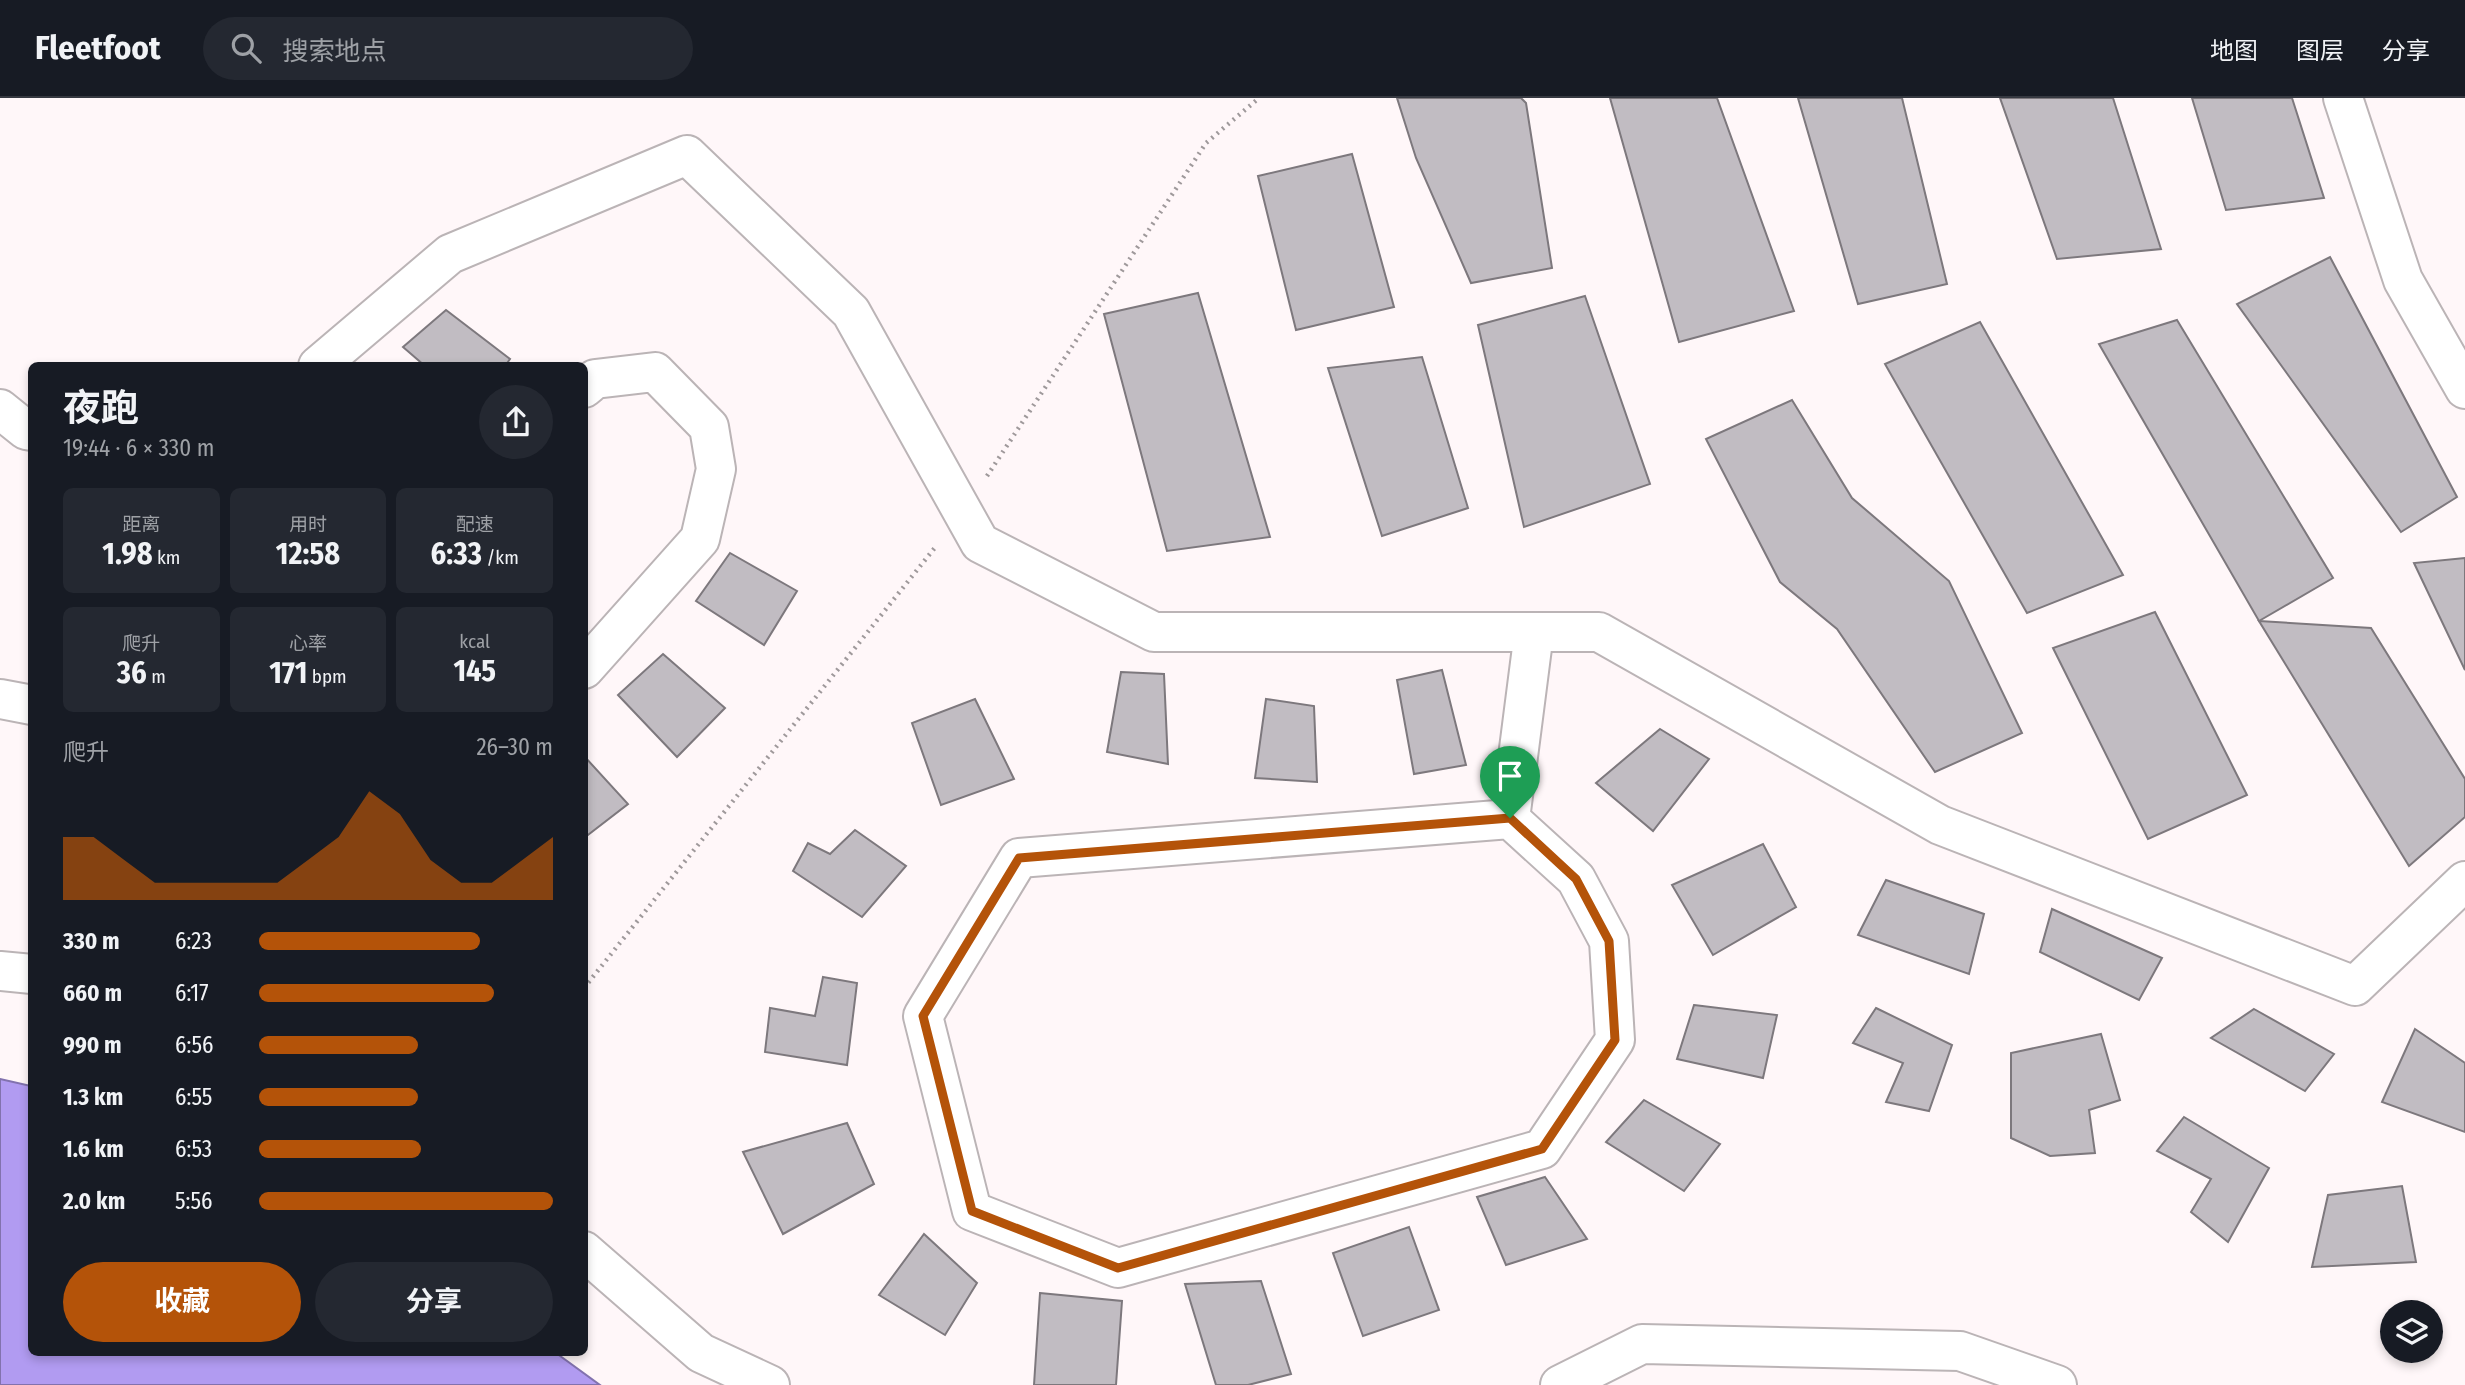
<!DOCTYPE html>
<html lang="zh">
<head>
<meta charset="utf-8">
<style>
  body { margin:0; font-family:"Fira Sans Condensed","Noto Sans SC",sans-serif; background:#242831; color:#f1f3f6; height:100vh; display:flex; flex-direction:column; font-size:26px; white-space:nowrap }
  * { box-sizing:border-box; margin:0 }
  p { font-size:23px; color:#9ea1a6 }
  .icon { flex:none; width:38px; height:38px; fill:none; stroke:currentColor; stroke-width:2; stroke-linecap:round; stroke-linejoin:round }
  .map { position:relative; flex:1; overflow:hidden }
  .drawer { position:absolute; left:28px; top:264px; width:560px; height:994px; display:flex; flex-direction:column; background:#171b24; border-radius:10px; box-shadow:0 4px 10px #0003 }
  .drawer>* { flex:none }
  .buttons { position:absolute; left:2380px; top:1202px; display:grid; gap:14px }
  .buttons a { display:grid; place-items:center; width:63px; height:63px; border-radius:50%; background:#171b24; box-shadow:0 4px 10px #0003; font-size:35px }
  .pin { position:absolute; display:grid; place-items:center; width:60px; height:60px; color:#fff; margin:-72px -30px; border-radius:50% 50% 50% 0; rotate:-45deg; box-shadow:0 0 7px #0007 }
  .pin .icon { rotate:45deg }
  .round { display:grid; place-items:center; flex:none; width:74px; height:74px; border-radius:37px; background:#242831 }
  .head { display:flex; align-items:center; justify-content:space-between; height:119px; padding:0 35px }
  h1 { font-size:38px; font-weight:700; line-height:52px }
  .figures { display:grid; grid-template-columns:repeat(3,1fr); gap:10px; height:119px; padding:7px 35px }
  .figures div { display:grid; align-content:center; border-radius:10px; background:#242831; text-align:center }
  .figures b { font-size:30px; font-weight:700 }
  .figures small { font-size:19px; font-weight:400 }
  .figures p { font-size:19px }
  .chart { height:196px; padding:14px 35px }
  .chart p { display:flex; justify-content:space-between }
  .chart svg { width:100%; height:126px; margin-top:7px; fill:#b45309; opacity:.7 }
  .primary-button { display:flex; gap:14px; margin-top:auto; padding:14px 35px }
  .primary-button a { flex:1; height:80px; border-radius:42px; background:#b45309; color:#fff; font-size:28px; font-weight:700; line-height:80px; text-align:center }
  .primary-button a+a { background:#242831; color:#f1f3f6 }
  ul { padding:0 35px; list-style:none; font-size:23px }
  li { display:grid; grid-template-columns:112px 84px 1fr; align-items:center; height:52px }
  li i { height:18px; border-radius:9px; background:#b45309 }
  header { display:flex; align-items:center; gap:42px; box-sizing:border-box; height:98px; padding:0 35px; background:#171b24; border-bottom:2px solid #363941 }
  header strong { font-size:33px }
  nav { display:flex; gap:38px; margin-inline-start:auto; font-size:24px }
  .search { width:490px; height:63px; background:#242831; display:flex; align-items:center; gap:18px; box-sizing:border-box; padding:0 24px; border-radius:38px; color:#9ea1a6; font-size:26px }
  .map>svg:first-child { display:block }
</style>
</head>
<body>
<header>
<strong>Fleetfoot</strong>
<div class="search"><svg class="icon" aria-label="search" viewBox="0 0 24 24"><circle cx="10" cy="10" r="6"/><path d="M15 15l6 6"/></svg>搜索地点</div>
<nav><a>地图</a><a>图层</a><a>分享</a></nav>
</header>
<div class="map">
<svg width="2465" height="1287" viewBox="0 0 2465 1287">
  <rect width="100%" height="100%" fill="#fff7f9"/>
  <polygon fill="#b19bf1" stroke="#8272ae" stroke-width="2" points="0,981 31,988 32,1255 556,1255 600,1287 0,1287"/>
  <g fill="#c1bcc2" stroke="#7d787d" stroke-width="2">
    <polygon points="1397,0 1521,0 1526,5 1552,170 1471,185 1416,60"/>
    <polygon points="1610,0 1717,0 1794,213 1679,244"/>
    <polygon points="1798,0 1902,0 1947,186 1858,206"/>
    <polygon points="2000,0 2113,0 2161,151 2057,161"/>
    <polygon points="2192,0 2292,0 2324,100 2226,112"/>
    <polygon points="1352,56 1394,209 1296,232 1258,78"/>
    <polygon points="2330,159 2457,399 2401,434 2237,206"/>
    <polygon points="1198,195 1270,439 1167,453 1104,216"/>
    <polygon points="1585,198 1650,386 1524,429 1478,227"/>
    <polygon points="446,212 510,261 505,268 425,268 403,249"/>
    <polygon points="2177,222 2333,480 2259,523 2099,246"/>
    <polygon points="1980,224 2123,477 2027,515 1885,266"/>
    <polygon points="1422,259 1468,410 1382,438 1328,270"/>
    <polygon points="1792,302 1852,400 1949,483 2022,635 1935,674 1837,531 1780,484 1706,341"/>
    <polygon points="730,455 797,493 764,547 696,503"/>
    <polygon points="2465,460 2465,572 2414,465"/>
    <polygon points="2155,514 2247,697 2148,741 2053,550"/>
    <polygon points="2259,523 2371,530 2465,681 2465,719 2409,768"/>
    <polygon points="663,556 725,610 677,659 618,597"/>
    <polygon points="1442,572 1466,667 1414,676 1397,582"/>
    <polygon points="1121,574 1164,576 1168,666 1107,654"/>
    <polygon points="975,601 1014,681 941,707 912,625"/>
    <polygon points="1266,601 1314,608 1317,684 1255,680"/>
    <polygon points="1660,631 1709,661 1653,733 1596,685"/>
    <polygon points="584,658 628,706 584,740"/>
    <polygon points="855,732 906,768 862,819 793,773 808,745 830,756"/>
    <polygon points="1763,746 1796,809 1713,857 1672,787"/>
    <polygon points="1886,782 1984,816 1969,876 1858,837"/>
    <polygon points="2052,811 2162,860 2139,902 2040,854"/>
    <polygon points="823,879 857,885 847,967 765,954 770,910 815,918"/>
    <polygon points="1694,907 1777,917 1763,980 1677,961"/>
    <polygon points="1876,910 1952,947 1929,1013 1886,1004 1903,965 1853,945"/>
    <polygon points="2254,911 2334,956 2305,993 2211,940"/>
    <polygon points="2415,931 2465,965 2465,1034 2382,1004"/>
    <polygon points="2101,936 2120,1002 2089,1012 2095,1055 2050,1058 2011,1040 2011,955"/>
    <polygon points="1644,1002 1720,1046 1684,1093 1606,1044"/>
    <polygon points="2184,1019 2269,1070 2228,1144 2191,1114 2211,1081 2157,1053"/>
    <polygon points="847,1025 874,1086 783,1136 743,1054"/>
    <polygon points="1545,1079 1587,1141 1506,1167 1477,1099"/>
    <polygon points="2402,1088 2416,1164 2312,1169 2328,1097"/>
    <polygon points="1409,1129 1439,1212 1363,1238 1333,1155"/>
    <polygon points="924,1136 977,1185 945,1237 879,1197"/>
    <polygon points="1261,1183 1291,1276 1248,1287 1216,1287 1185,1186"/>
    <polygon points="1040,1195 1122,1203 1116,1287 1034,1287"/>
  </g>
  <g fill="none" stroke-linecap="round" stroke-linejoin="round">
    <defs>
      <g id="street">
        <polyline points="2343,0 2403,182 2465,291"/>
        <polyline points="318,268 450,156 687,57 851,214 980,445 1154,534 1599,534 1940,727 2355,888 2465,783"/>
        <polyline points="584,290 595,281 655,274 709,329 716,371 700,441 584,571"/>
        <polyline points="0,311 26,332 32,333"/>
        <polyline points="0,601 32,607"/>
        <polyline points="1510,721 1019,760 923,918 972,1113 1118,1170 1542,1051 1615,942 1609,843 1576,781 1510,721 1534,534"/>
        <polyline points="0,873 32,876"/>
        <polyline points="584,1153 701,1255 770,1287"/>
        <polyline points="1560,1287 1642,1246 1960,1253 2057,1287"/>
      </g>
    </defs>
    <use href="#street" stroke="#bbb4b6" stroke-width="42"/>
    <g stroke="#9f999b" stroke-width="4.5" stroke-dasharray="2 5" stroke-linecap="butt">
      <polyline points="987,378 1206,45 1259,0"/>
      <polyline points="584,890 937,447"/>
    </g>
    <use href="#street" stroke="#fff" stroke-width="38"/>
  </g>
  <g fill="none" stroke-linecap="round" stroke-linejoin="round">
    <defs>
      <polygon id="route" points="1510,720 1576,781 1609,843 1615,942 1542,1051 1118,1170 972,1113 923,918 1019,760"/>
    </defs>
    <use href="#route" stroke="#fff" stroke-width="14"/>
    <use href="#route" stroke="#b45309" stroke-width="9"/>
  </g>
</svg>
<div class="buttons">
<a><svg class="icon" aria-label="layers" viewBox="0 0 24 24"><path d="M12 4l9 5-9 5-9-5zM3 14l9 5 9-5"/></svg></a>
</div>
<div class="pin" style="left:1510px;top:720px;background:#1e9e55"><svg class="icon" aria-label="arrive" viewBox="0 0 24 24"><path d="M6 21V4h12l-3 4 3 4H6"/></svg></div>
<section class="drawer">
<div class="head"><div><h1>夜跑</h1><p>19:44 · 6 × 330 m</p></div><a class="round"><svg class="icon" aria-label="share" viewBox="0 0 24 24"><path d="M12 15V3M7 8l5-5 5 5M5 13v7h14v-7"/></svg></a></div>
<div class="figures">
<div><p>距离</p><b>1.98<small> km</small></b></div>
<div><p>用时</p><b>12:58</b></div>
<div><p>配速</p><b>6:33<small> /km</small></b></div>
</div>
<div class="figures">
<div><p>爬升</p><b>36<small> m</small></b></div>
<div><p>心率</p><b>171<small> bpm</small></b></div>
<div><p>kcal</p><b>145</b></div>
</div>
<div class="chart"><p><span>爬升</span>26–30 m</p>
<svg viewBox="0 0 160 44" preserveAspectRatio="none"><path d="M0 44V22L10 22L20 30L30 38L40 38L50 38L60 38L70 38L80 30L90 22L100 6L110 14L120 30L130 38L140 38L150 30L160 22V44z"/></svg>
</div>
<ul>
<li><b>330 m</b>6:23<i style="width:75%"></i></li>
<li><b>660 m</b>6:17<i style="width:80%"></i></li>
<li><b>990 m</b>6:56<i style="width:54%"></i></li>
<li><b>1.3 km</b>6:55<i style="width:54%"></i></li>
<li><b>1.6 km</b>6:53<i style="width:55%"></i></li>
<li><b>2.0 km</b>5:56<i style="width:100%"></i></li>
</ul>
<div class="primary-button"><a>收藏</a><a>分享</a></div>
</section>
</div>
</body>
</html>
